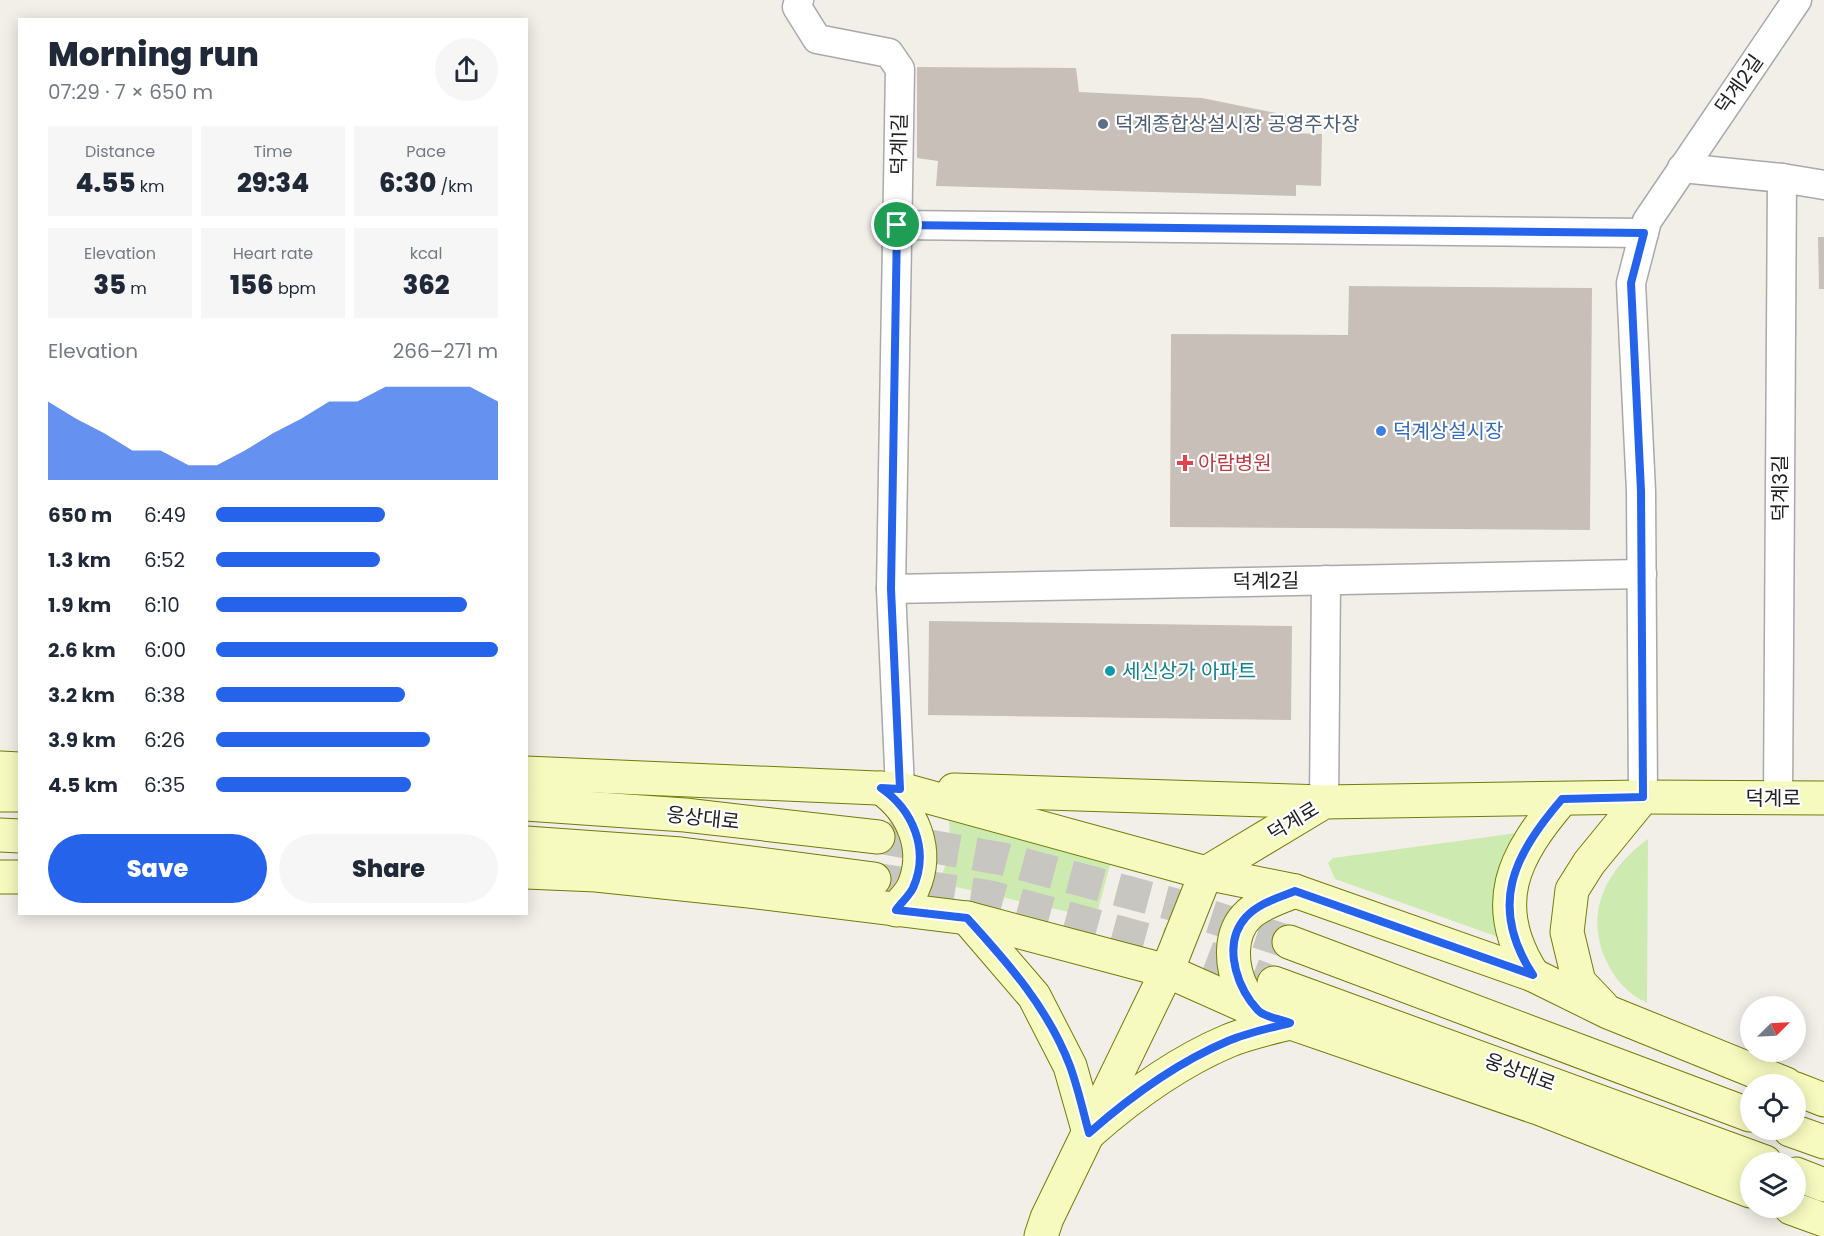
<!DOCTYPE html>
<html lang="en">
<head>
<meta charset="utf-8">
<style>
  body { margin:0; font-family:Poppins,"Noto Sans KR",sans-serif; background:#f6f6f7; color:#1f2937; height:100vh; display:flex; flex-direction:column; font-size:22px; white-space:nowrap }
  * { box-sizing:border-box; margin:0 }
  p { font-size:20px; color:#747a83 }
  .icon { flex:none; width:33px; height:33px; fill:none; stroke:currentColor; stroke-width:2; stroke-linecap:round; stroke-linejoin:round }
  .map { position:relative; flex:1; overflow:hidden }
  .drawer { position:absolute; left:18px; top:18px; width:510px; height:897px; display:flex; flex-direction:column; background:#fff; border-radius:0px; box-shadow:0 3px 15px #0003 }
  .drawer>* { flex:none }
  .needle { width:39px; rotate:66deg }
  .buttons { position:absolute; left:1740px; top:996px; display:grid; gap:12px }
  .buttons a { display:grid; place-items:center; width:66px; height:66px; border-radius:50%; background:#fff; box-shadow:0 3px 15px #0003; font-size:30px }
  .pin { position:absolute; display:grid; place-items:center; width:51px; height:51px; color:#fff; margin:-26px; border:3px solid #fff; border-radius:50%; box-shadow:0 2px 6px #0007 }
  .round { display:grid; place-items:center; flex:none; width:63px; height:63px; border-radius:32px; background:#f6f6f7 }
  .headline { display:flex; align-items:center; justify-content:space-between; height:102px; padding:0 30px }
  h1 { font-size:33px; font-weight:800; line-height:45px }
  .metrics { display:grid; grid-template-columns:repeat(3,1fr); gap:9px; height:102px; padding:6px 30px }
  .metrics div { display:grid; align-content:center; border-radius:0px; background:#f6f6f7; text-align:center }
  .metrics b { font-size:26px; font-weight:800 }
  .metrics small { font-size:16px; font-weight:400 }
  .metrics p { font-size:16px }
  .chart { height:168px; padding:12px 30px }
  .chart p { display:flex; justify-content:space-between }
  .chart svg { width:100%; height:108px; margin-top:6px; fill:#2563eb; opacity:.7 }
  .cta { display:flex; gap:12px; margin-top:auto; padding:12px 30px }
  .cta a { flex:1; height:69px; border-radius:36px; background:#2563eb; color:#fff; font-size:24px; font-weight:800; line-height:69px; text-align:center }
  .cta a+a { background:#f6f6f7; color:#1f2937 }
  ul { padding:0 30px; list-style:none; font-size:20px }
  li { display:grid; grid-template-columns:96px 72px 1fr; align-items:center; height:45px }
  li i { height:15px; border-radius:8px; background:#2563eb }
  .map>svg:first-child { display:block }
</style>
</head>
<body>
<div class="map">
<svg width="1824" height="1236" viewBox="0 0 1824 1236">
  <rect width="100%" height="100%" fill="#f2efe9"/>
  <g fill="#cdebb0">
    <path d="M949,821L1111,861L1096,918L938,883C949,862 951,844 949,821Z"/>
    <polygon points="1517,833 1501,938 1335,879 1328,863 1333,858"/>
    <path d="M1648,839L1647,1003C1628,994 1614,979 1606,960C1584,911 1607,869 1648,839Z"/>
  </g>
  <g fill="#c7bfb8">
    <polygon points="917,67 1076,68 1079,92 1202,98 1286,115 1290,133 1322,134 1321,186 1296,185 1296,196 936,186 938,161 917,158"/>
    <polygon points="1818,237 1824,237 1824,289 1819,289"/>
    <polygon points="1349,286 1592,288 1590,530 1170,527 1171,334 1348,335"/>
    <polygon points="929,621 1292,626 1291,720 928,715"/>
  </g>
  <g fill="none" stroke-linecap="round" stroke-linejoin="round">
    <g stroke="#c8c6c1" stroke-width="33" stroke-dasharray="33 16" stroke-linecap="butt">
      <polyline points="878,837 1003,859 1172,904 1289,942"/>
      <polyline points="874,879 991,897 1196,953 1274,983"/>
    </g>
    <defs>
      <g id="street">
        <polyline points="799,0 797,7 817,39 889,53 900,69 891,589 900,789"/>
        <polyline points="1682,168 1782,178 1824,185"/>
        <polyline points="897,225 1644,233"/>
        <polyline points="891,589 1642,574"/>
        <polyline points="1643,797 1641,491 1631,283 1647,221 1797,0"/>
        <polyline points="1778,798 1782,178"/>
        <polyline points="1324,802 1326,580"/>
      </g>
      <g id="secondary">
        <polyline points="0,768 20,769"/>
        <polyline points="526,773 900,789 1206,873 1295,891 1533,975 1608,1012 1786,1084"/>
        <path d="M881,788C913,810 930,850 913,888C909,896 901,903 896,910"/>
        <polyline points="954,790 1324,802"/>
        <polyline points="0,795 20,795"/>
        <polyline points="526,804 685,815 878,837"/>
        <polyline points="0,835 20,836"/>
        <polyline points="526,843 681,854 874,879"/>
        <polyline points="526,872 596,875 749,891 967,918 1167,971 1259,1012 1538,1108 1750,1191"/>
        <polyline points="0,877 20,877"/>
        <path d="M967,918L1034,996L1070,1066L1089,1133C1131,1096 1176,1063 1228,1041C1247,1033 1270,1028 1290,1023"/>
        <polyline points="1289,942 1750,1115"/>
        <path d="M1533,975C1488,905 1513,856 1562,799"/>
        <polyline points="1274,983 1765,1162"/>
        <polyline points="1602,1006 1579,982 1567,932 1572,890 1589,863 1643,797"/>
        <path d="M1259,1012C1254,1005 1246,997 1242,989C1231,967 1228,933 1249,914C1261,903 1279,898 1295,891"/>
        <polyline points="1796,1089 1824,1100"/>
        <polyline points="1790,1130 1824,1142"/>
        <polyline points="1796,1174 1824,1185"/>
        <polyline points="1791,1208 1824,1220"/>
        <polyline points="1041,1236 1047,1218 1167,971 1206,873 1324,802 1643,797 1824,798"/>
      </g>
    </defs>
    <use href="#street" stroke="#a9a9a9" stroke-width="31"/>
    <use href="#secondary" stroke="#707d05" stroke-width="35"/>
    <use href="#street" stroke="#fff" stroke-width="28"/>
    <use href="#secondary" stroke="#f7fabf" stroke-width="33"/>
  </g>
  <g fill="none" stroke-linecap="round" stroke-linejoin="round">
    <defs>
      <path id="route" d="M897,225L1644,233L1631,283L1641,491L1643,797L1562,799C1513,856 1488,906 1533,975L1295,891C1278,898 1259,903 1246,917C1224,941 1234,978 1251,1002C1254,1005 1257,1010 1260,1012C1268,1018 1281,1019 1290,1023C1270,1028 1247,1033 1228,1041C1176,1063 1131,1096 1089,1133C1083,1111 1078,1088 1070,1066C1048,1008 1008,963 967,918L896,910C901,903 909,896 913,888C930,850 913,810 881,788L900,789L891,589Z"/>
    </defs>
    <use href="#route" stroke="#fff" stroke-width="12"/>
    <use href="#route" stroke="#2563eb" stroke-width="8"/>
  </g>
  <circle fill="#5c6f8a" stroke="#fff" stroke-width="2" cx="1103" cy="124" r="6"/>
  <circle fill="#3f7fe0" stroke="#fff" stroke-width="2" cx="1381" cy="431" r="6"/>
  <path fill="#e0444e" stroke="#fff" stroke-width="2" d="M1182 454h6v6h6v6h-6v6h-6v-6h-6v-6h6z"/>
  <circle fill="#0f9aa8" stroke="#fff" stroke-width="2" cx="1110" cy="671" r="6"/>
  <g text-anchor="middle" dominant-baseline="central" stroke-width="4.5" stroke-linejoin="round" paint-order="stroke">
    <g font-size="20" fill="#222" stroke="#fff">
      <text transform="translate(1739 84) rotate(-55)">덕계2길</text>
      <text transform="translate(899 144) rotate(-89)">덕계1길</text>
      <text transform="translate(1780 488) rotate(-90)">덕계3길</text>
      <text transform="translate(1266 581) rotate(-1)">덕계2길</text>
      <text x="1773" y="798">덕계로</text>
      <text transform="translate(703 818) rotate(6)">웅상대로</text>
      <text transform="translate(1293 821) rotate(-31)">덕계로</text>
      <text transform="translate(1520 1072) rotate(20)">웅상대로</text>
    </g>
    <g font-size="20" fill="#4e5e75" stroke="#fff" text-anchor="start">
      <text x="1115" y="124">덕계종합상설시장 공영주차장</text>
    </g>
    <g font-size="20" fill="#366cbe" stroke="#fff" text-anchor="start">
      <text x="1393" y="431">덕계상설시장</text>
    </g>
    <g font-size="20" fill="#be3a42" stroke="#fff" text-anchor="start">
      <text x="1198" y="463">아람병원</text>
    </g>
    <g font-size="20" fill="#0d838f" stroke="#fff" text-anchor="start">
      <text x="1122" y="671">세신상가 아파트</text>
    </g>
  </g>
</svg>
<div class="buttons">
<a><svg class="needle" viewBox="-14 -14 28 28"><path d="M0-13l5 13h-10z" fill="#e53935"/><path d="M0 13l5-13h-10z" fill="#747a83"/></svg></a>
<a><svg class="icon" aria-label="locate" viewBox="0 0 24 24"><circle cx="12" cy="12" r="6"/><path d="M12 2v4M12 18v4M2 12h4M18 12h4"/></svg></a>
<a><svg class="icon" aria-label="layers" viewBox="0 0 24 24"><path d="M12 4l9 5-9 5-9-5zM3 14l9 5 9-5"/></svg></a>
</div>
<div class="pin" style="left:897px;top:225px;background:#1e9e55"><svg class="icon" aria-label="arrive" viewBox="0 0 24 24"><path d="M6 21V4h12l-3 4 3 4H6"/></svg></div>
<section class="drawer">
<div class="headline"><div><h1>Morning run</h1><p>07:29 · 7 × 650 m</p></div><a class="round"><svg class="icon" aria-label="share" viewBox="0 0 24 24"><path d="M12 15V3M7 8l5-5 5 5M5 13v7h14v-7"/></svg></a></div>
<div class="metrics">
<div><p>Distance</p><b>4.55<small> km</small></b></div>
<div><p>Time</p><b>29:34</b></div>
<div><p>Pace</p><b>6:30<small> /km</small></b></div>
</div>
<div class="metrics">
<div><p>Elevation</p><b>35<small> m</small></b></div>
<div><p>Heart rate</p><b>156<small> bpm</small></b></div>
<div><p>kcal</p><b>362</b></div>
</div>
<div class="chart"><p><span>Elevation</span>266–271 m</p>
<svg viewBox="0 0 160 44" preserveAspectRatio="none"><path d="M0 44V12L10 19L20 25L30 32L40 32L50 38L60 38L70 32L80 25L90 19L100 12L110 12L120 6L130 6L140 6L150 6L160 12V44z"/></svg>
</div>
<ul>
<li><b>650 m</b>6:49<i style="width:60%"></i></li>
<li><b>1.3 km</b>6:52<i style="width:58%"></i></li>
<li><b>1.9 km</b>6:10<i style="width:89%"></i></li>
<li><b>2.6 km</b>6:00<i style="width:100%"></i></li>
<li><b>3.2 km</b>6:38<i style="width:67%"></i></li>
<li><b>3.9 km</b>6:26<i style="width:76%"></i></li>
<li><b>4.5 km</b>6:35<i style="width:69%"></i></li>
</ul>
<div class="cta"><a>Save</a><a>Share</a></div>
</section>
</div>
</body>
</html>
